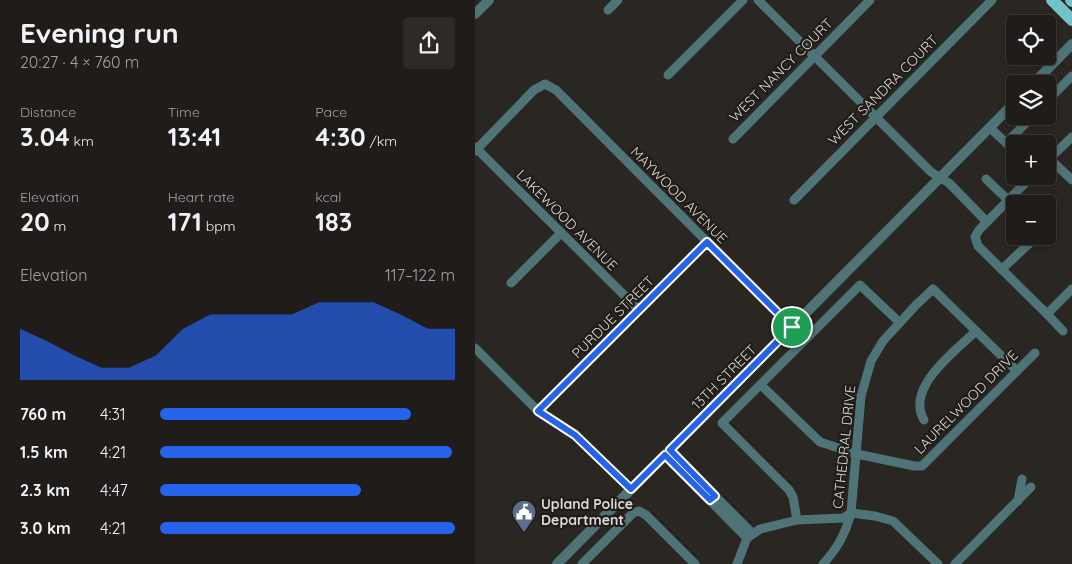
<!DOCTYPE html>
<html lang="en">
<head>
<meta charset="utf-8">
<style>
  body { margin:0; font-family:Quicksand,sans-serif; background:#2d2927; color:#f1f3f6; height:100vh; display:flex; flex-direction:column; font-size:19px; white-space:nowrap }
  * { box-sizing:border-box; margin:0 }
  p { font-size:16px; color:#a2a1a2 }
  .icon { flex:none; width:28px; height:28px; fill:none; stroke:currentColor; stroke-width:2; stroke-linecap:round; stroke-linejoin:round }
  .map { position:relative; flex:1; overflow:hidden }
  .details { display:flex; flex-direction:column; background:#201c1a; width:475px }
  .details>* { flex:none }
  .controls { position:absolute; left:531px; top:15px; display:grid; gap:10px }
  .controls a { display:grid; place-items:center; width:50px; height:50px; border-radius:5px; background:#201c1a; box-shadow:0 2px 8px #0003,0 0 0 1px #3d3a39; font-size:25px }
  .pin { position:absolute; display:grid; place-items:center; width:42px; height:42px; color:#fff; margin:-21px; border:2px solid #fff; border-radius:50%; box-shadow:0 1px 5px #0007 }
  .round { display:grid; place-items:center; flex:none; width:52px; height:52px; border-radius:5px; background:#2d2927 }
  .summary { display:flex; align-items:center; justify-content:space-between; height:85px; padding:0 20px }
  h1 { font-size:28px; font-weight:700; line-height:38px }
  .figures { display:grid; grid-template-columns:repeat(3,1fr); gap:8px; height:85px; padding:5px 20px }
  .figures div { display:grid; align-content:center }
  .figures b { font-size:25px; font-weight:700 }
  .figures small { font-size:14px; font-weight:400 }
  .figures p { font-size:14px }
  .chart { height:140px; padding:10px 20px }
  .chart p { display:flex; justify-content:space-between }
  .chart svg { width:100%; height:90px; margin-top:5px; fill:#2563eb; opacity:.7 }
  ul { padding:0 20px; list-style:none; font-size:16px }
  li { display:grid; grid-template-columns:80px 60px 1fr; align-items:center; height:38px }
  li i { height:12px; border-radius:6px; background:#2563eb }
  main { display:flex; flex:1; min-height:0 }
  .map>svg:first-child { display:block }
</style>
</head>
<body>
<main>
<section class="details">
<div class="summary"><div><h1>Evening run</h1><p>20:27 · 4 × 760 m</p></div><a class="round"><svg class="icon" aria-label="share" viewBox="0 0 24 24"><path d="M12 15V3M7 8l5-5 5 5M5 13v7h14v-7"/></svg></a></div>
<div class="figures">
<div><p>Distance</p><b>3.04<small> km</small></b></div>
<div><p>Time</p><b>13:41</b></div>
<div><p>Pace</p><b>4:30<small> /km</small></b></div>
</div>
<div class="figures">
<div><p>Elevation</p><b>20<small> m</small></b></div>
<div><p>Heart rate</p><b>171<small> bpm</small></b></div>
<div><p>kcal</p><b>183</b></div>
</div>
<div class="chart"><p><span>Elevation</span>117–122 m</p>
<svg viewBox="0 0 160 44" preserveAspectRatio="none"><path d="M0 44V19L10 25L20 32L30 38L40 38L50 32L60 19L70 12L80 12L90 12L100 12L110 6L120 6L130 6L140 12L150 19L160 19V44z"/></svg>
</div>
<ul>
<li><b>760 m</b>4:31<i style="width:85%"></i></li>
<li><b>1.5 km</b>4:21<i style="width:99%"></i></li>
<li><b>2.3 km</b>4:47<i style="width:68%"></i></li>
<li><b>3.0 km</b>4:21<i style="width:100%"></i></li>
</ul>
</section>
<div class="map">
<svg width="597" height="564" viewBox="0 0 597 564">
  <rect width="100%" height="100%" fill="#2a2622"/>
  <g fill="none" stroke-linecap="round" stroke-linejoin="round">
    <g stroke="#4f7477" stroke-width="9">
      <polyline points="283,0 456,172 474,183 512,222"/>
      <polyline points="133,10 143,0"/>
      <polyline points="193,75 268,0"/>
      <polyline points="572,101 597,76"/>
      <polyline points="515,128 540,151"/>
      <polyline points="258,139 395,0"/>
      <polyline points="531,143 558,116"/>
      <polyline points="0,147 164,310"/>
      <polyline points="0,151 59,90 70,84 81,90 317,327"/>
      <polyline points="575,159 597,180"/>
      <polyline points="572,161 597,137"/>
      <polyline points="557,176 504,230 500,237 503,246 572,314 597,289"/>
      <polyline points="511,179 533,200"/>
      <polyline points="319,200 517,0"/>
      <polyline points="527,269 559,239"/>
      <polyline points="36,283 86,233"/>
      <polyline points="572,314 588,331"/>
      <polyline points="0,348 63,411 100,435 156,489"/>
      <polyline points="286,385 345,442 382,454 439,466 447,466 560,353"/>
      <polyline points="63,411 232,242"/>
      <path d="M449,420C430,388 480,351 501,331"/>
      <polyline points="195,451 277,533"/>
      <polyline points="190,455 272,538"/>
      <polyline points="543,501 547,479"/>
      <polyline points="322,520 318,497 314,490 247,423 385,285 424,322"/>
      <polyline points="107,564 158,513 164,511 171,515 220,564"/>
      <polyline points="262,564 272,538 285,529 322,520 368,518 376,513 400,516 418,521 463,564"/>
      <path d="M348,564C363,548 370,534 376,513L386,396L396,361L408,341L441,305L458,289L542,371"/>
      <polyline points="480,564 556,487"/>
    </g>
    <g stroke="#4f7477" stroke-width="10">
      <polyline points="0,14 14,0"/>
      <polyline points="558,84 597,44"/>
      <polyline points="82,564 540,102"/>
    </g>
    <g stroke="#72c3c9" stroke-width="12">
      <polyline points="577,0 597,20"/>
      <polyline points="596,0 597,1"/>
    </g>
  </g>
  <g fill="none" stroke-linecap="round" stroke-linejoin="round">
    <defs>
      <polygon id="route" points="232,242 317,327 195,450 240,496 235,500 190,455 156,489 100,435 63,411"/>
    </defs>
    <use href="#route" stroke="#fff" stroke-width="10"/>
    <use href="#route" stroke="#2563eb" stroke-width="6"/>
  </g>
  <defs>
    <symbol id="civic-pin" viewBox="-11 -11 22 30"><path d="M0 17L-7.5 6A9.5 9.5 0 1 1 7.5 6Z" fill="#5c6f8a" stroke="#201c18"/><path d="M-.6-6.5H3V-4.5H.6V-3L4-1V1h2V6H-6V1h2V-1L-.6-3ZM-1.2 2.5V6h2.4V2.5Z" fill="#fff"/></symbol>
  </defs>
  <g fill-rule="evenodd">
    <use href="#civic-pin" x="35" y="498" width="28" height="38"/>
  </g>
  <g text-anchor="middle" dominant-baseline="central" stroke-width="4.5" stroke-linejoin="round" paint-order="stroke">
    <g font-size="14" fill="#dcd9d6" stroke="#201c18">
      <text transform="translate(306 70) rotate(-45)">WEST NANCY COURT</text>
      <text transform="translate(408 90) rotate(-45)">WEST SANDRA COURT</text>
      <text transform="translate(204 195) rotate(45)">MAYWOOD AVENUE</text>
      <text transform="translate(92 220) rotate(45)">LAKEWOOD AVENUE</text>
      <text transform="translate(138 317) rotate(-45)">PURDUE STREET</text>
      <text transform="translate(249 377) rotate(-45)">13TH STREET</text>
      <text transform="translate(491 402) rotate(-45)">LAURELWOOD DRIVE</text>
      <text transform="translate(369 447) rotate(-84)">CATHEDRAL DRIVE</text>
    </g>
    <g font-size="14" font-weight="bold" fill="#dcd9d6" stroke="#201c18" text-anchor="start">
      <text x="66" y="504">Upland Police<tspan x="66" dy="16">Department</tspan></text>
    </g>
  </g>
</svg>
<div class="controls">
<a><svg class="icon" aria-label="locate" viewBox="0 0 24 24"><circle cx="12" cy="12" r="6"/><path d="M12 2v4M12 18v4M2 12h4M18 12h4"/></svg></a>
<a><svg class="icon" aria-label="layers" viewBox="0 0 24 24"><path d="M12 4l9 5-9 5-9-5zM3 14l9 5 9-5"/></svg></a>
<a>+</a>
<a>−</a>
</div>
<div class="pin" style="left:317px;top:327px;background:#1e9e55"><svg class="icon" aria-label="arrive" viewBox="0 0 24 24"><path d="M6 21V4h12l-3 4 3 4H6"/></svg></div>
</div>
</main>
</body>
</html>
